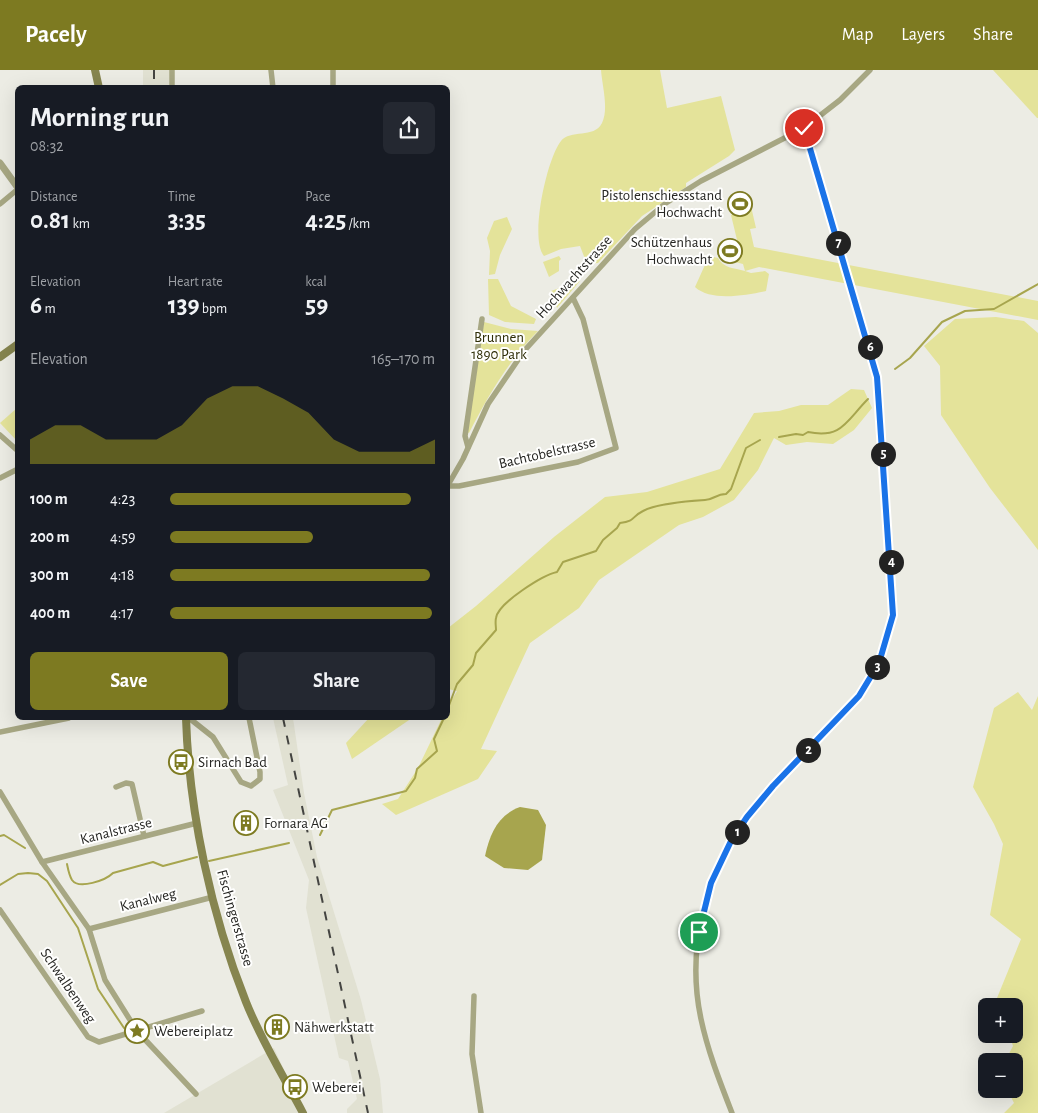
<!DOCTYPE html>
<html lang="en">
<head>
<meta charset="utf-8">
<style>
  body { margin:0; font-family:"Alegreya Sans",sans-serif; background:#242831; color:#f1f3f6; height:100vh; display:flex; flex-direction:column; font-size:19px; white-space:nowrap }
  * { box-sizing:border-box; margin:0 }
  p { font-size:16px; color:#9ea1a6 }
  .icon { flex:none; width:28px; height:28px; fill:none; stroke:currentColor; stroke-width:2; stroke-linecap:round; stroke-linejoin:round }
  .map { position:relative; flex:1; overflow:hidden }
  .side { position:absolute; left:15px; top:15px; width:435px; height:635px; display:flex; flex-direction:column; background:#171b24; border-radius:8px; box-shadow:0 5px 20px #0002 }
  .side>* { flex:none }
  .tools { position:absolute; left:978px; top:928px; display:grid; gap:10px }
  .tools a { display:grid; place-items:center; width:45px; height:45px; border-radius:8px; background:#171b24; box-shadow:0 5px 20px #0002; font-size:25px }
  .pin { position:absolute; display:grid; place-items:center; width:42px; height:42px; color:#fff; margin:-21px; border:2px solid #fff; border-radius:50%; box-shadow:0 1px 5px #0007 }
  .km { position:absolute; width:25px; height:25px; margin:-12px; border-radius:50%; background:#222; color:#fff; font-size:14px; line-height:25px; text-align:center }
  .round { display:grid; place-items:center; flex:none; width:52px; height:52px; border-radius:8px; background:#242831 }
  .summary { display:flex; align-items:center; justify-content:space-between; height:85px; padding:0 15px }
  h1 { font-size:28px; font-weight:700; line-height:38px }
  .figures { display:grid; grid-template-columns:repeat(3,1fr); gap:8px; height:85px; padding:5px 15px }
  .figures div { display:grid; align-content:center }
  .figures b { font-size:25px; font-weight:700 }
  .figures small { font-size:14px; font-weight:400 }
  .figures p { font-size:14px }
  .chart { height:140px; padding:10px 15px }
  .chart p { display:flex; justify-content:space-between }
  .chart svg { width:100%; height:90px; margin-top:5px; fill:#7d7a21; opacity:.7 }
  .cta { display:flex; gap:10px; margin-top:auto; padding:10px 15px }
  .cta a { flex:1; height:58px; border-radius:8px; background:#7d7a21; color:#fff; font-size:20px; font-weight:700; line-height:58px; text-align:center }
  .cta a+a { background:#242831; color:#f1f3f6 }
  ul { padding:0 15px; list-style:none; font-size:16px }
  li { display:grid; grid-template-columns:80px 60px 1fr; align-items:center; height:38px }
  li i { height:12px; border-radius:6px; background:#7d7a21 }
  header { display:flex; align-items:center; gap:30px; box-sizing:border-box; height:70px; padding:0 25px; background:#7d7a21; color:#fff }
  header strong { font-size:24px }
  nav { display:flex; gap:28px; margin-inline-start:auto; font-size:18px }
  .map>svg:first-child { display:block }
</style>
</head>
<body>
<header>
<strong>Pacely</strong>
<nav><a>Map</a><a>Layers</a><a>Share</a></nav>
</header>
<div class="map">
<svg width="1038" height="1043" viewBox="0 0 1038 1043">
  <rect width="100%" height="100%" fill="#ecece4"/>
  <g fill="#e1e1d2">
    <polygon points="143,0 170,0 169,17 143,17"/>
    <polygon points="273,648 293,648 304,723 317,787 361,930 380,1009 383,1043 347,1043 347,1039 357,1029 348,991 339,988 306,838 309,810 273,720 288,715"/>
    <polygon points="274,978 304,1043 164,1043"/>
  </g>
  <g fill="#e4e39a">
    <path d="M601,0H660L667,38L721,26L735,80L729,86L686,113V117L642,146L598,193L587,194L580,176L561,179L544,186C529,169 547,88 561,71C570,59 594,69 602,53C609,39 602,15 601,0Z"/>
    <polygon points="993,0 1038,0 1038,48 1037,48"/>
    <path d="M750,132L756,158L750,159L754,177L1038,231V250L759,197L745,201L751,203L765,201L769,204L766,221C746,225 711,232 695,217L709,186L718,188C723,198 734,198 745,201L743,194L735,192L738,174L731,145L746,142L744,134Z"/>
    <polygon points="507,147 512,159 500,185 495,204 489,205 490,181 487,168 494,151"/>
    <polygon points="559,186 561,189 559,191 559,201 549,207 543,192"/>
    <polygon points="488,209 498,209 511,236 536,249 534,254 505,252 489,245"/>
    <polygon points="580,211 557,238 551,221"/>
    <polygon points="996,247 1024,251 1038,263 1038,480 990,418 941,345 940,296 924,276 955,249"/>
    <path d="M484,252L511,259L538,261C508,291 488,326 469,363L467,362Z"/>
    <polygon points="851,319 864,320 872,338 854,360 833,374 807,372 786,375 774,368 758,400 734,430 703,447 679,455 599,510 579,538 530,573 481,679 497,681 478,709 396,745 382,734 398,729 418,698 442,648 448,648 448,636 457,621 448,619 448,558 476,536 554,467 605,427 647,422 720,399 754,343 779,341 801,335 828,335"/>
    <polygon points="17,338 17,371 0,353"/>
    <polygon points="1018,622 1032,640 1038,626 1038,1043 1004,1043 1014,1033 1007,1019 1014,1019 1014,991 1005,991 1013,976 1009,964 1014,964 1014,936 1000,936 997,928 1021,869 990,845 1003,774 994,754 973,717 994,638"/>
    <polygon points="369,648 412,648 352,689 346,673"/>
  </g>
  <path fill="#a7a54e" d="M520,737L538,740L546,755L542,790L528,800L504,798L485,786C490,763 498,745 520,737Z"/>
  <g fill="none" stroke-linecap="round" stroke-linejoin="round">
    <g stroke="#a7a54e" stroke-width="2">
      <polyline points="895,299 910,288 942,252 965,241 994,239 1038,214"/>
      <path d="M779,367L796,364L803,365L808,362C842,369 846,351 868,329"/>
      <path d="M448,638L457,614L473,595L476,583L496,560C496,556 495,552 496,548C498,533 543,505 557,502L563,492L596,481L603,470L617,458L620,453C636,451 631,447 643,441C656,434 690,431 705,430C713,430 716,424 726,424L731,419L746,378L760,370"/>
      <polyline points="320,765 332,740 406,721 415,708 417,699 437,681 434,669 444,648"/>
      <polyline points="0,766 4,765 25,778"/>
      <polyline points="209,791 289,773"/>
      <path d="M67,794C68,799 69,805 72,810C79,820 106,810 113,803L153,792L163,796L197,787"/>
      <polyline points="0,815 18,804 28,803 38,804 47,811 78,858 98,919 124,958"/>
    </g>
    <g stroke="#a7a783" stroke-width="5.5">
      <polyline points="271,0 273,18"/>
      <polyline points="172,18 172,0"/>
      <polyline points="333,18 333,0"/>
      <polyline points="0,134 18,119"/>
      <polyline points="0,365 18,381"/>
      <polyline points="468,377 465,366 482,249"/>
      <polyline points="0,408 18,399"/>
      <polyline points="448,415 463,389 488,334 524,281 635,159 666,133 701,111 804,58 840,30 870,0"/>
      <polyline points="448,416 459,416 578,392 616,378 583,249 573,228"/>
      <polyline points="189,648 213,667 241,712 251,716 260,709 260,702 249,648"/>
      <polyline points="0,662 69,648"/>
      <polyline points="116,717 126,713 132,714 144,766"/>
      <polyline points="0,722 42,792 89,859 105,910 137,961 196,1024"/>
      <polyline points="42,792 197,753"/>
      <polyline points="0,840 88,967 99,972 202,941"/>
      <polyline points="89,859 213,827"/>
      <polyline points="474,926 472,984 481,1043"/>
      <path d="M732,1043C720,1012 708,982 701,949C686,879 705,806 746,748C778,704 823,667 859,626C877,600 886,575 893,545L877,307L804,58"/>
    </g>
    <polyline stroke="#a7a783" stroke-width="7" points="0,93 18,118"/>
    <g stroke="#86854f" stroke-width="8">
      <polyline points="95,0 99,18"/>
      <polyline points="0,287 18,274"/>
      <path d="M186,648C189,742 211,844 246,932C261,970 284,1007 303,1043"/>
    </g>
    <g stroke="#444441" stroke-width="2" stroke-dasharray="9 9" stroke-linecap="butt">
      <polyline points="154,0 154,18"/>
      <polyline points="283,648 368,1043"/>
    </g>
  </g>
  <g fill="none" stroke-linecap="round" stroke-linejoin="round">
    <defs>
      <polyline id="route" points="699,862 711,813 731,771 747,747 773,716 859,626 879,593 893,545 877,307 804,58"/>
    </defs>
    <use href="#route" stroke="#fff" stroke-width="10"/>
    <use href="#route" stroke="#1a73e8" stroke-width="6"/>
  </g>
  <defs>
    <symbol id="stadium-ring" viewBox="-11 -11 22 22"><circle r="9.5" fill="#fffffe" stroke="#7d7a21" stroke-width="1.5"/><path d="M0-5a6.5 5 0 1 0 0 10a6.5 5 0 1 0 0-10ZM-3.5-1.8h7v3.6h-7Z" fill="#7d7a21"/></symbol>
    <symbol id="bus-ring" viewBox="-11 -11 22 22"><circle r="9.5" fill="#fffffe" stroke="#7d7a21" stroke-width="1.5"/><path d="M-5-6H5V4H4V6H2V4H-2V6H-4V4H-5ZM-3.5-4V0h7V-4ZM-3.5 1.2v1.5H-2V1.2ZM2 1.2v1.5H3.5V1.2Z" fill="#7d7a21"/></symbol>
    <symbol id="building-ring" viewBox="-11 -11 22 22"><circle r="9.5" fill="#fffffe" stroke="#7d7a21" stroke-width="1.5"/><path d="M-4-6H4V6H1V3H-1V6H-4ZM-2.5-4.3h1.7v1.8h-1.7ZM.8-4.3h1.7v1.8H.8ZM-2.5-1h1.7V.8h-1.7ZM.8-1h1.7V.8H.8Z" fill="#7d7a21"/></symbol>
    <symbol id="sight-ring" viewBox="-11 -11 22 22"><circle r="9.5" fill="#fffffe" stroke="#7d7a21" stroke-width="1.5"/><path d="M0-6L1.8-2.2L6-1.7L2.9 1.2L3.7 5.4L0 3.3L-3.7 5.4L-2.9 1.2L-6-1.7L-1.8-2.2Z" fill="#7d7a21"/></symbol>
  </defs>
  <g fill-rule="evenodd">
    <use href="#stadium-ring" x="726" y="120" width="28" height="28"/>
    <use href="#stadium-ring" x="716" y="167" width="28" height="28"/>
    <use href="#bus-ring" x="167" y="678" width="28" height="28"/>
    <use href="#building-ring" x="232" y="739" width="28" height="28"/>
    <use href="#building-ring" x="263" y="943" width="28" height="28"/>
    <use href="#sight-ring" x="123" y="947" width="28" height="28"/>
    <use href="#bus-ring" x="281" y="1003" width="28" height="28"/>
  </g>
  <g text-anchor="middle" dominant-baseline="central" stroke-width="4" stroke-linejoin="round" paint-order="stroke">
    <g font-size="15" fill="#262623" stroke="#fffffe" text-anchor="start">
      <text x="722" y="125" text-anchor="end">Pistolenschiessstand<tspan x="722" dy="17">Hochwacht</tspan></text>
      <text x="712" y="172" text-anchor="end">Schützenhaus<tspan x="712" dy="17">Hochwacht</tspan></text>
      <text x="198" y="692">Sirnach Bad</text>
      <text x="264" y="753">Fornara AG</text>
      <text x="294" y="957">Nähwerkstatt</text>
      <text x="154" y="961">Webereiplatz</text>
      <text x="312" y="1017">Weberei</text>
    </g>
    <g font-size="15" fill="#262623" stroke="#fffffe">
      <text transform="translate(574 207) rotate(-48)">Hochwachtstrasse</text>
      <text transform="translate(547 383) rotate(-13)">Bachtobelstrasse</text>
      <text transform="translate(116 761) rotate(-14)">Kanalstrasse</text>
      <text transform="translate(148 830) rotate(-14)">Kanalweg</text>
      <text transform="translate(235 848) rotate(74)">Fischingerstrasse</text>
      <text transform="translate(68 916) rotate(56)">Schwalbenweg</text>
    </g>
    <g font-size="15" fill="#2e2d06" stroke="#fffffe">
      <text x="499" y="267">Brunnen<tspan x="499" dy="17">1890 Park</tspan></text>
    </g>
  </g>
</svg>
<div class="tools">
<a>+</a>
<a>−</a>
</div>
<div class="pin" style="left:699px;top:862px;background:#1e9e55"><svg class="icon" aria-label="arrive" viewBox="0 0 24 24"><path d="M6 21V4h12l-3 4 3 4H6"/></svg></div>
<div class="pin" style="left:804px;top:58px;background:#d93025"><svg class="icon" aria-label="check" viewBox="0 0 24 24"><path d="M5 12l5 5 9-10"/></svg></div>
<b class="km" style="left:737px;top:762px">1</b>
<b class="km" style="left:808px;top:680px">2</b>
<b class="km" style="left:877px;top:597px">3</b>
<b class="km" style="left:891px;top:492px">4</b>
<b class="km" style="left:883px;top:384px">5</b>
<b class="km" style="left:870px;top:277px">6</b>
<b class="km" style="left:838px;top:173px">7</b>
<section class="side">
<div class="summary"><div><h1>Morning run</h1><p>08:32</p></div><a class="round"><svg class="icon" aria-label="share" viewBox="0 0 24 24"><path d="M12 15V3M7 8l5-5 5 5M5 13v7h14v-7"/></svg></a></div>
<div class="figures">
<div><p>Distance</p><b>0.81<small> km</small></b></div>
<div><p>Time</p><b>3:35</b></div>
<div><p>Pace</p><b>4:25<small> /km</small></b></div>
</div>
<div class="figures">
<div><p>Elevation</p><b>6<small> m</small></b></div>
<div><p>Heart rate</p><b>139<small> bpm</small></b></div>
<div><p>kcal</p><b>59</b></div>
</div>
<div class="chart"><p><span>Elevation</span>165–170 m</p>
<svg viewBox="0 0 160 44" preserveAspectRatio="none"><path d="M0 44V32L10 25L20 25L30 32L40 32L50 32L60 25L70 12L80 6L90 6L100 12L110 19L120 32L130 38L140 38L150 38L160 32V44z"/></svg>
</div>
<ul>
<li><b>100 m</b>4:23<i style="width:91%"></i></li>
<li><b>200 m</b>4:59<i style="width:54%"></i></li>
<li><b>300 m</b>4:18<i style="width:98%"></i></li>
<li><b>400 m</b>4:17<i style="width:99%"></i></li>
</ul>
<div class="cta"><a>Save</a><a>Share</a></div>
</section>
</div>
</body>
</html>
